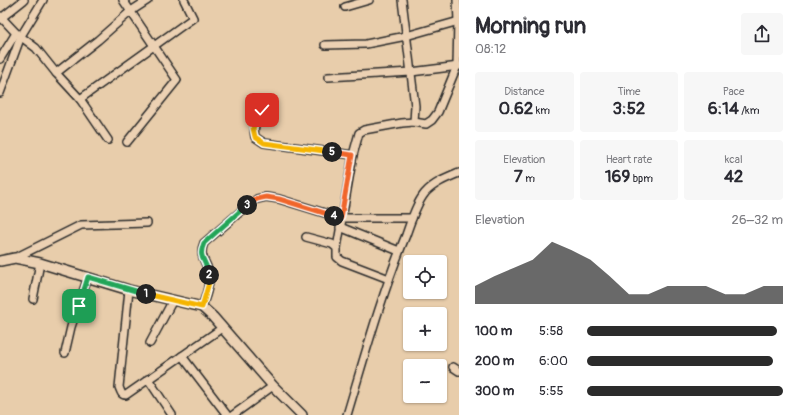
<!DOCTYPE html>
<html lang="en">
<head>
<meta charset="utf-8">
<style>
  body { margin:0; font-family:Pangolin,sans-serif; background:#f7f7f7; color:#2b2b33; height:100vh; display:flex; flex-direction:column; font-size:15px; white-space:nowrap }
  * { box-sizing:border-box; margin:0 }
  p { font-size:13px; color:#7c7c81 }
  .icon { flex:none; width:22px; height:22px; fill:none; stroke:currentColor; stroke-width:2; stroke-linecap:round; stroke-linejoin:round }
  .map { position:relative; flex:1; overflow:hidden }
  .panel { display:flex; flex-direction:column; background:#fff; width:340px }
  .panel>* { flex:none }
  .buttons { position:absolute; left:403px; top:255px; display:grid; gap:8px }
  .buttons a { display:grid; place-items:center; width:44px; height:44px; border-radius:4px; background:#fff; box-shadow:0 1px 3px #0004; font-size:20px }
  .pin { position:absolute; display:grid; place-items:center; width:34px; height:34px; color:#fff; margin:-17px; border-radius:8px; box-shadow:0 2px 6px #0006 }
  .km { position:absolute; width:20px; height:20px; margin:-10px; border-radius:50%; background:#222; color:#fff; font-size:11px; line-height:20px; text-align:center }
  .round { display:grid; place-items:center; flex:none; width:42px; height:42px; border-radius:4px; background:#f7f7f7 }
  .headline { display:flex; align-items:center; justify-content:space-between; height:68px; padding:0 16px }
  h1 { font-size:22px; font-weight:700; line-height:30px }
  .figures { display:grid; grid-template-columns:repeat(3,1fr); gap:6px; height:68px; padding:4px 16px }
  .figures div { display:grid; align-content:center; border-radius:4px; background:#f7f7f7; text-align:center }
  .figures b { font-size:17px; font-weight:700 }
  .figures small { font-size:11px; font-weight:400 }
  .figures p { font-size:11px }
  .chart { height:112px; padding:8px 16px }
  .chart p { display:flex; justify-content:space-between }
  .chart svg { width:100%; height:72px; margin-top:4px; fill:#2b2b2b; opacity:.7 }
  ul { padding:0 16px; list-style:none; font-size:13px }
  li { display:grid; grid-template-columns:64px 48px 1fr; align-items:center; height:30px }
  li i { height:10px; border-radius:5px; background:#2b2b2b }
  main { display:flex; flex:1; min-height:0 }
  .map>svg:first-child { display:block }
</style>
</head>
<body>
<main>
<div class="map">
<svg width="459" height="415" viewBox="0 0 459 415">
  <rect width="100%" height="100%" fill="#e8cdab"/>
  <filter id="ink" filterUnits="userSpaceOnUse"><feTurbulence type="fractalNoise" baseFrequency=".025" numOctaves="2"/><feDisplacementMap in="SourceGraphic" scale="8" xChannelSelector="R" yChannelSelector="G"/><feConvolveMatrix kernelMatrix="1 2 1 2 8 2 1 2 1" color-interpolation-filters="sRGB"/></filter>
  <g filter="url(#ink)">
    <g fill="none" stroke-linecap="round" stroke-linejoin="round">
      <defs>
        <g id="minor">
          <polyline points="123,0 177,80 127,142"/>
          <polyline points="402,0 415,106 414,122"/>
          <polyline points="345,7 369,0"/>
          <polyline points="0,16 16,33 36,48 56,73 80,99 108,140"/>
          <polyline points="0,19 24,0"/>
          <polyline points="325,45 366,44 406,36 459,21"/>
          <polyline points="0,59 16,33"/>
          <polyline points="56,73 98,40 131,11 148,0"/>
          <polyline points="328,77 411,72 459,66"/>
          <polyline points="0,93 21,36 43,0"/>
          <polyline points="80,99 193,18 184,0"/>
          <path d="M269,102C259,113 252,122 255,137L264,143L353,155"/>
          <polyline points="340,227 399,251"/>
          <polyline points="306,237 332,244 337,248 337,257 342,261 389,279"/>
          <polyline points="337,248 353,155 359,133 364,130 402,123 414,122 426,124 432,120 438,112 457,66 458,21 457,0"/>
          <polyline points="15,258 81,225 147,223"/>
          <path d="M129,290L119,387C121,392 121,395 126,395L222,328"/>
          <polyline points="33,299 40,263"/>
          <path d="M202,307C205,298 209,289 209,279C211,264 197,260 204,243L247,206L257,199L266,197L279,199L341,218H412"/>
          <polyline points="150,343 173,300"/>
          <polyline points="65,353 71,327 88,277"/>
          <polyline points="182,356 227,415"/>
          <polyline points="453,367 459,371"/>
          <polyline points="148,379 172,415"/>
          <polyline points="233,415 273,386"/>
          <path d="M347,415C365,355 382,293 406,235C411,221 416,204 425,193C434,183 447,178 459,173"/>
        </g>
        <polyline id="tertiary" points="0,261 15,258 40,263 129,290 198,306 202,307 213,317 273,386 302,415"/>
      </defs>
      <use href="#minor" stroke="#2b2b2b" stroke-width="10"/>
      <use href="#tertiary" stroke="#2b2b2b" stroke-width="12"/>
      <use href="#minor" stroke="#ecd1b3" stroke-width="7"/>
      <use href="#tertiary" stroke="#ecd1b3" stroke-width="9"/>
    </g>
  </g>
  <g fill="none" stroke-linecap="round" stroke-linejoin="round" filter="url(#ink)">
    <defs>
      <polyline id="split-1" points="79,306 88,277 146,294"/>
      <polyline id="split-2" points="146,294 202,307 210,279 209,275"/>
      <path id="split-3" d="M209,275C207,260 197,259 204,243L247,205"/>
      <polyline id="split-4" points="247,205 257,199 266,197 279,199 334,216"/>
      <polyline id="split-5" points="332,152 352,155 341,218 334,216"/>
      <polyline id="split-6" points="262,110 253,128 255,137 264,143 332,152"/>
    </defs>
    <use href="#split-1" stroke="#fff" stroke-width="8"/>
    <use href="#split-2" stroke="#fff" stroke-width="8"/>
    <use href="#split-3" stroke="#fff" stroke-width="8"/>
    <use href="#split-4" stroke="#fff" stroke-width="8"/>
    <use href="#split-5" stroke="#fff" stroke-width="8"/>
    <use href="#split-6" stroke="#fff" stroke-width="8"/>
    <use href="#split-1" stroke="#22a559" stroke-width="5"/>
    <use href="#split-2" stroke="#f5b400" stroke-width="5"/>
    <use href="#split-3" stroke="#22a559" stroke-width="5"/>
    <use href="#split-4" stroke="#f0652b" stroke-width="5"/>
    <use href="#split-5" stroke="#f0652b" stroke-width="5"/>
    <use href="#split-6" stroke="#f5b400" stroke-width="5"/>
  </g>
</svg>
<div class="buttons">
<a><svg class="icon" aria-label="locate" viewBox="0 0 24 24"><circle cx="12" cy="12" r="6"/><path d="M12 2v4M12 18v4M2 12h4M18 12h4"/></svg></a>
<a>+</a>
<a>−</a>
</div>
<div class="pin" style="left:79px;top:306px;background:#1e9e55"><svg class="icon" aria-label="arrive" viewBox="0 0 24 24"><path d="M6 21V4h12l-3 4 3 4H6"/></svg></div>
<div class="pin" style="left:262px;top:110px;background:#d93025"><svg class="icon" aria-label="check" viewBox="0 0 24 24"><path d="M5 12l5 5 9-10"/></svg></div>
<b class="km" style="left:146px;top:294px">1</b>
<b class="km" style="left:209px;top:275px">2</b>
<b class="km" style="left:247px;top:205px">3</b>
<b class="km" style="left:334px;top:216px">4</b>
<b class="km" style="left:332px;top:152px">5</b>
</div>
<section class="panel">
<div class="headline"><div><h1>Morning run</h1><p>08:12</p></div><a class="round"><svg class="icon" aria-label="share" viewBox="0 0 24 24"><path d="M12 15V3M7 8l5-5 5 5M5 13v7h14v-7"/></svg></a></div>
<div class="figures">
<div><p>Distance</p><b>0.62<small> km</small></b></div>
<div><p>Time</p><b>3:52</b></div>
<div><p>Pace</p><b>6:14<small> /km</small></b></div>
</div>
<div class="figures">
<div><p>Elevation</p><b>7<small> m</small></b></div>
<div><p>Heart rate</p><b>169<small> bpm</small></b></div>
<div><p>kcal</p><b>42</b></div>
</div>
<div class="chart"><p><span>Elevation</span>26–32 m</p>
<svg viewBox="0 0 160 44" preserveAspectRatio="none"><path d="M0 44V33L10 27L20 22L30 17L40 6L50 11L60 17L70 27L80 38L90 38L100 33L110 33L120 33L130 38L140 38L150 33L160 33V44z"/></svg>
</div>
<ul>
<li><b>100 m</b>5:58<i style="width:97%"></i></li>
<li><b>200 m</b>6:00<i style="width:95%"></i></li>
<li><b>300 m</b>5:55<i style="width:100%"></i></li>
</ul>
</section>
</main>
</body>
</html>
